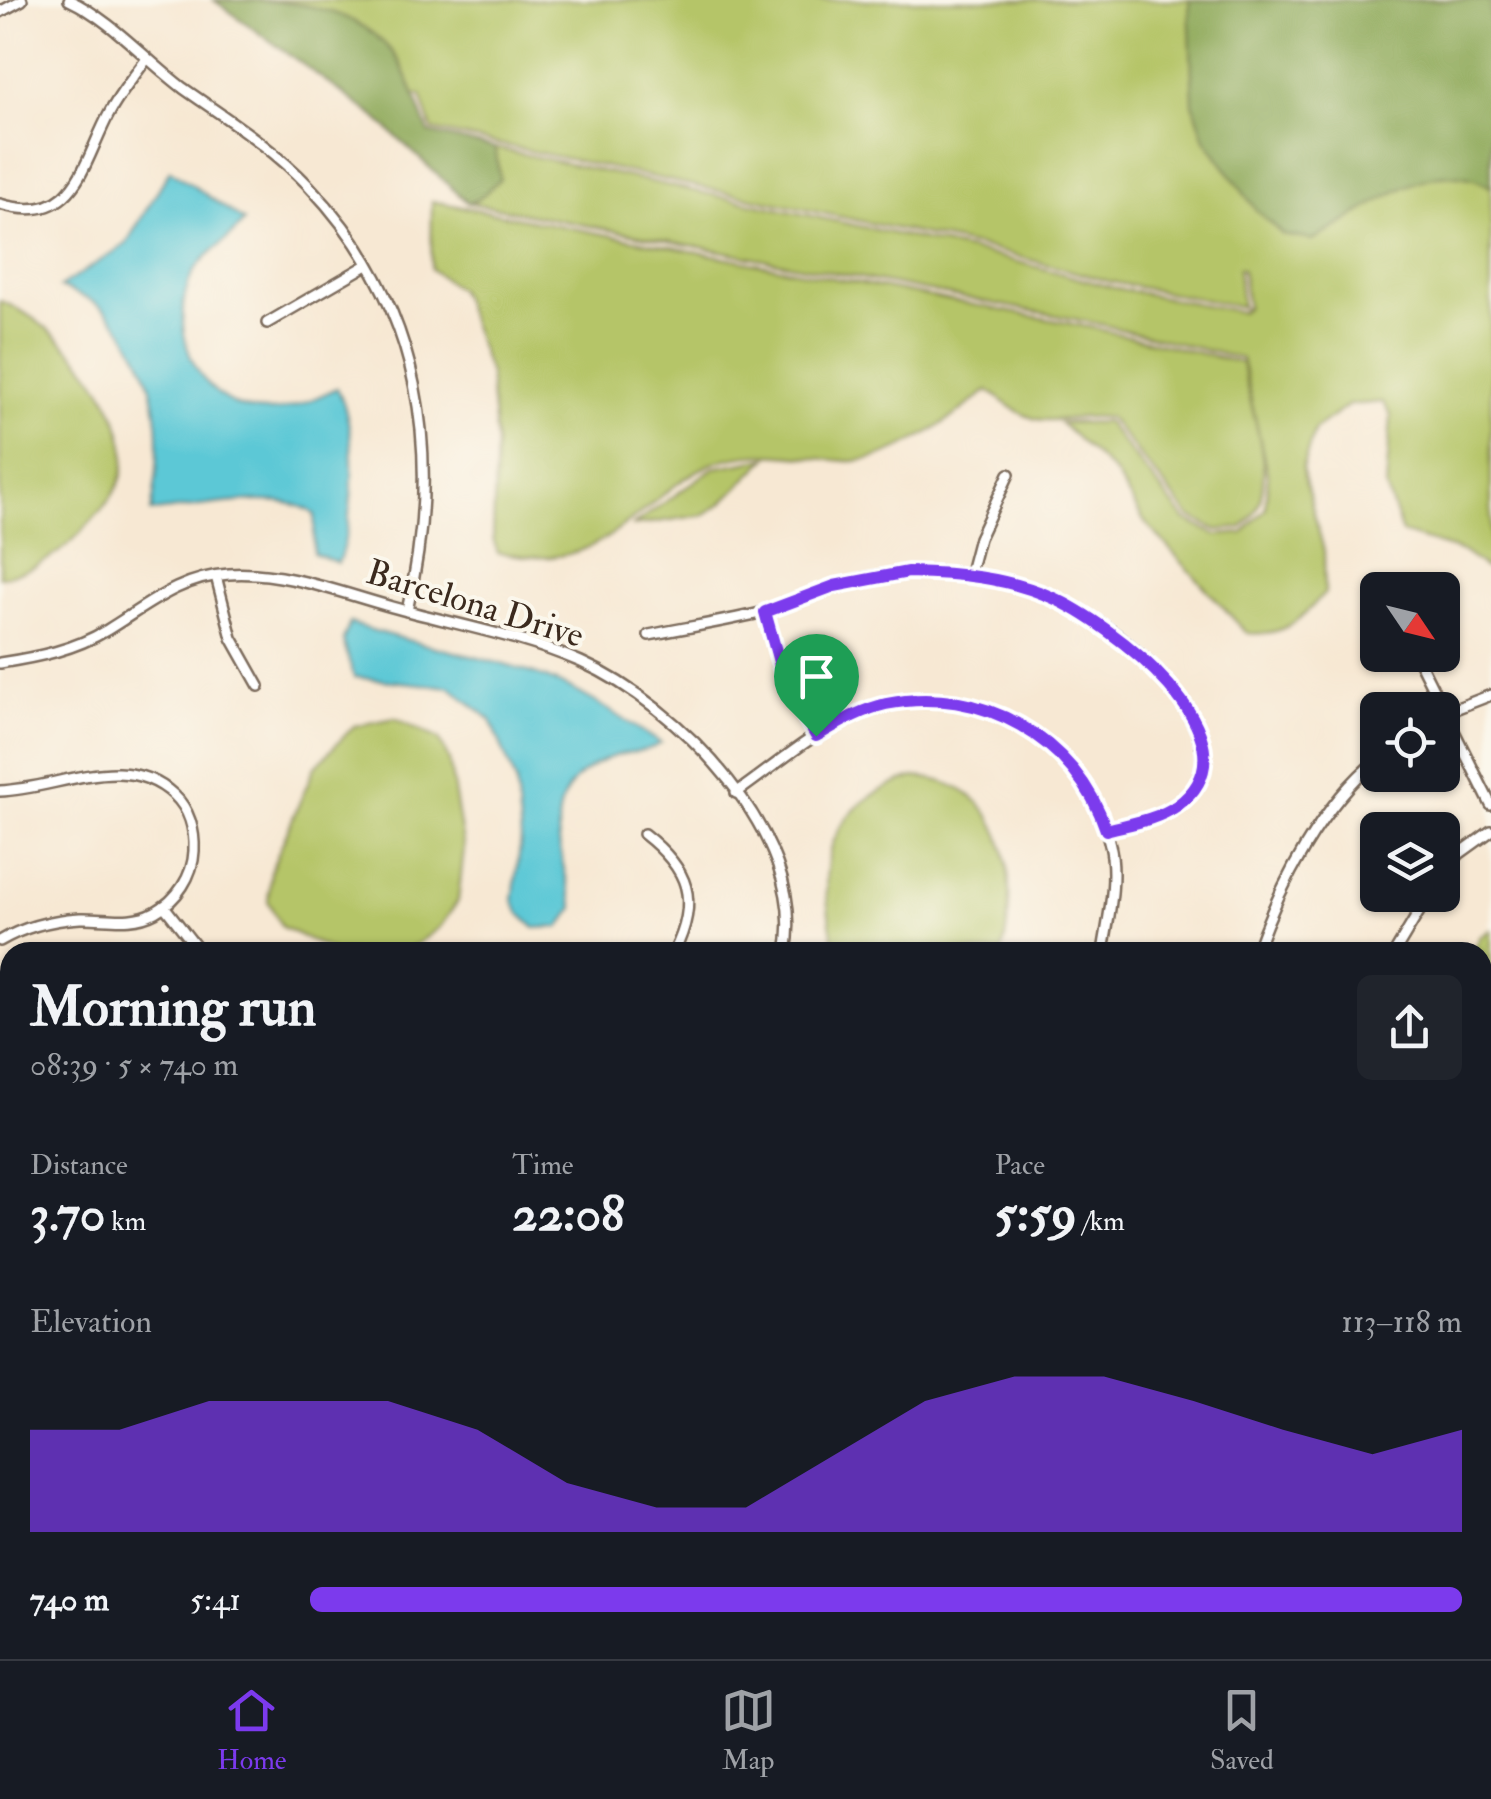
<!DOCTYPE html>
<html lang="en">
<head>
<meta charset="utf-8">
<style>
  body { margin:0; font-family:"IM FELL Double Pica",serif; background:#20242c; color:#f1f3f6; height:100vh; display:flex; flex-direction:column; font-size:38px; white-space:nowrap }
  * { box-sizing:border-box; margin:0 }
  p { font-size:32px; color:#9ea1a6 }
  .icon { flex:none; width:55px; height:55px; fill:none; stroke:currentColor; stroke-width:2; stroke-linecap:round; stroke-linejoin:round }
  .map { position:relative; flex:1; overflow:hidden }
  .panel { position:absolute; left:0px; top:942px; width:1492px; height:718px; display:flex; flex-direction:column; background:#171b24; border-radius:30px 30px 0 0; box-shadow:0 2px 8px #0004 }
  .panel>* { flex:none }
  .needle { width:65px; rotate:125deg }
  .controls { position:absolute; left:1360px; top:572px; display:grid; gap:20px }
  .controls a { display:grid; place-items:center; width:100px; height:100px; border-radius:15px; background:#171b24; box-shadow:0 2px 8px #0004; font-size:50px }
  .pin { position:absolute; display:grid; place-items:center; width:85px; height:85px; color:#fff; margin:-102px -42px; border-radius:50% 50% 50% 0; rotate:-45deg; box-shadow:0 0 10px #0007 }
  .pin .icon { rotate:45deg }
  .round { display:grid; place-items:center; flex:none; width:105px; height:105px; border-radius:15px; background:#20242c }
  .headline { display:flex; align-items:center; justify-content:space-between; height:170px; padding:0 30px }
  h1 { font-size:55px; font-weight:700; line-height:75px }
  .metrics { display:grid; grid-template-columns:repeat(3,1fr); gap:15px; height:170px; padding:10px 30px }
  .metrics div { display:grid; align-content:center }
  .metrics b { font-size:50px; font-weight:700 }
  .metrics small { font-size:28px; font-weight:400 }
  .metrics p { font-size:28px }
  .chart { height:280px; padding:20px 30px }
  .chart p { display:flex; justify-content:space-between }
  .chart svg { width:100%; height:180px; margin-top:10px; fill:#7c3aed; opacity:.7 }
  ul { padding:0 30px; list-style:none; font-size:32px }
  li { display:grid; grid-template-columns:160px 120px 1fr; align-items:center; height:75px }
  li i { height:25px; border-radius:12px; background:#7c3aed }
  .tabs { display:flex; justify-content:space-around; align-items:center; height:140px; border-top:2px solid #363941; background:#171b24; font-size:28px; color:#9ea1a6 }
  .tabs a { display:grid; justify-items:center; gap:5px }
  .tabs .current { color:#7c3aed }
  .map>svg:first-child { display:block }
</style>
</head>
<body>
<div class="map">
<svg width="1491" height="1659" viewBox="0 0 1491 1659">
  <rect width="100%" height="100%" fill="#fbf7ec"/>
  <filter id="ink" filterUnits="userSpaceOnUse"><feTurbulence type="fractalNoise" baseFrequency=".01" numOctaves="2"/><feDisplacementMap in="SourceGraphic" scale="20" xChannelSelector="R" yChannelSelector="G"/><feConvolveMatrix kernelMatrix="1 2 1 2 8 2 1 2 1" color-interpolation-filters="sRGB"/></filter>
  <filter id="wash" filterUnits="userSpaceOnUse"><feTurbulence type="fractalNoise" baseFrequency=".0048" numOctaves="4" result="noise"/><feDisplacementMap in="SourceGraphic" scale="40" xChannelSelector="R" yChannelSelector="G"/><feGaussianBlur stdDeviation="2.25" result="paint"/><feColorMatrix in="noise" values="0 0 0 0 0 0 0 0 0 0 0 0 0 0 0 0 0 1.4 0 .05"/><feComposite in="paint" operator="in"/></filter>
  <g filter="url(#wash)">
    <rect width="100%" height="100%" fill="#f7e8d3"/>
    <g fill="#b5c567" stroke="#787842" stroke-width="2.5">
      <path d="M214,0H1491V572L1463,552L1402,533L1386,487L1391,416L1383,402L1349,405L1315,429L1302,468L1324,551L1325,593C1300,619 1285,637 1247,633L1144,521L1115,473L1060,423L1106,422L1186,520L1217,535L1243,533L1265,509L1268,477L1242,359L1095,323L470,203L500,179L495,148L985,253L1111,287L1241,312L1247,307L1242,269H1238L1242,307L1111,282L986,248L432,130L421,96C354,80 268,42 214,0Z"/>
      <path d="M432,201L1094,328L1242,363C1249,411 1287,493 1241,528L1217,530L1190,517L1109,418C1086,414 1067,421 1044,420C1023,419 1005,402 988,390C954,417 892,464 846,461C801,458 753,446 709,465C654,490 616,552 551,557C534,559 515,554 498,553L493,539L496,442L489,373L459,290L431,269Z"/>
      <path d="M0,301C58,321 149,419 118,486C110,502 96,516 85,528C61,554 35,571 0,577Z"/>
      <polygon points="767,458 722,503 703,515 632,526 713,468"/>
      <polygon points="395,718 439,739 449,760 464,849 458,901 440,927 406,952 335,952 282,927 268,901 271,870 314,768 354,726"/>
      <path d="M914,777C1009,782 1020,877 1002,952H838C831,938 830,922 828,906C818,839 850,796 914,777Z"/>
      <polygon points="1491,930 1491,1129 1482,1122 1482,1012 1487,998 1482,952 1473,952 1480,937"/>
      <path d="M10,1064V1182C0,1147 0,1098 10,1064Z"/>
    </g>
    <g fill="#90aa5c" stroke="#666a3d" stroke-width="2.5">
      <path d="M214,0C281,0 357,0 399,61C412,83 419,109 429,133L495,148L500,179L479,199L468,203L374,116Z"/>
      <path d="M1189,0H1491V187C1427,149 1369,215 1312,240L1283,235L1256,210L1205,139L1193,104Z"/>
    </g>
    <g fill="#5cc8d6" stroke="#4c797a" stroke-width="2.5">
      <path d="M170,170L244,221C229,243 203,252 191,277C165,334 202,414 271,411C293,410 317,397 337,388C359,429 355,519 338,563L313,553L315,515C285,487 192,509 151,512C165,438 162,370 108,313C96,300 75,294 60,287L126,244Z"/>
      <path d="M350,623C415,646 484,655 546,678C587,693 624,720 661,743C647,753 626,751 609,758C535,788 559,848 574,908L560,927L535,928L520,914L513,900L521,839L516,782L491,720L450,687L354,677L343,640Z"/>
      <polygon points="1482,1180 1491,1182 1491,1293 1483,1290"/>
      <polygon points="426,1650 515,1650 508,1659 414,1659"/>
      <polygon points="1367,1650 1453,1650 1463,1659 1370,1659"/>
    </g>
  </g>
  <g filter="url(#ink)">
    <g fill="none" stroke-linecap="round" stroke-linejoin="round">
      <defs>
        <g id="minor">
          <path d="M69,0C110,19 146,60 183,88C227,119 272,147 309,186C423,305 443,456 407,611"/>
          <polyline points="0,12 22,0"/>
          <path d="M0,204C77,227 82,163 110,112C120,94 133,77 146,60"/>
          <polyline points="267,323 367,265"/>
          <polyline points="216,576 232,638 259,686"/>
          <polyline points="969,576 979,538 1009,474"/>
          <polyline points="765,612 785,683 816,736"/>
          <path d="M649,635C688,627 729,621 768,611C791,605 811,594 833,587C884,570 938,569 991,578C1033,585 1074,606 1109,629C1154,659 1248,756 1177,805C1156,820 1129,824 1105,830"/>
          <polyline points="1416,655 1491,805"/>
          <path d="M0,663C38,657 74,650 107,630C148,605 180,577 229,574C283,570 341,593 392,607C454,624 522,636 581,662C678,705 809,837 786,952"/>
          <polyline points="1442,714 1491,695"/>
          <path d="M0,791C59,789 125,749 174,795C189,809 195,830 194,851C193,876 177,900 155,912C131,925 105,917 80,918C51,920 25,926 0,941"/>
          <path d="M736,793C775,766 814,731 858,713C963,669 1086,737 1110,845C1118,879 1108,919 1103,952"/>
          <path d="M644,834C689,869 700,900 674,952"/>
          <polyline points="1442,875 1459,854 1491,831"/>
          <polyline points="164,906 200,952"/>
          <path d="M1256,952C1280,885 1321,805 1378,759"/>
          <polyline points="1395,952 1429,895"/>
          <polyline points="0,1317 10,1318"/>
          <polyline points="1482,1328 1491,1332"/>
          <polyline points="1482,1572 1491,1578"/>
          <polyline points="0,1594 10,1600"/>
          <polyline points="855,1650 867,1659"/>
          <polyline points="1100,1650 1105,1659"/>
          <polyline points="544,1659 551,1650"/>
          <polyline points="899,1659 910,1650"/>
        </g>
      </defs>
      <use href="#minor" stroke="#7d6c5d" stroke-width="14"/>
      <use href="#minor" stroke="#fff" stroke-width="9"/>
    </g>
  </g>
  <g fill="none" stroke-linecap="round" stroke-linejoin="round" filter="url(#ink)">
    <defs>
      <path id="route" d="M908,572C957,573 1005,577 1051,597C1107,621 1267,739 1178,805C1157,820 1129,824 1106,830C1077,739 980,684 886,704C860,710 839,723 816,736L785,683L765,612L834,586Z"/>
    </defs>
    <use href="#route" stroke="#fff" stroke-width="20"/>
    <use href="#route" stroke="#7c3aed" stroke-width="12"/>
  </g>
  <g text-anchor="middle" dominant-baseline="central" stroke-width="8" stroke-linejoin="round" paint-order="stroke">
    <g font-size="35" fill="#3b2a1e" stroke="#fbf7ec">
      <text transform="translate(475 604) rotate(17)">Barcelona Drive</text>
    </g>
  </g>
</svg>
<div class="controls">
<a><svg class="needle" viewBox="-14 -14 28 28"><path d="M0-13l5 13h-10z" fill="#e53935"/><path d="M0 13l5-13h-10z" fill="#9ea1a6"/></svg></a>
<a><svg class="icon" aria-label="locate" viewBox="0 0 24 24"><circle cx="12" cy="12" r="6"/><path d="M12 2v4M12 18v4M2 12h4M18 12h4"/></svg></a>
<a><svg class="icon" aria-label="layers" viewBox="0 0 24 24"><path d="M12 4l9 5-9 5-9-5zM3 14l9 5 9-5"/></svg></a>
</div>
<div class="pin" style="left:816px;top:736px;background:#1e9e55"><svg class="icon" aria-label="arrive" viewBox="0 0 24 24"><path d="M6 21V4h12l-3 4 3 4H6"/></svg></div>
<section class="panel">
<div class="headline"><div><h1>Morning run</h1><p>08:39 · 5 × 740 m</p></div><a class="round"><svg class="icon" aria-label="share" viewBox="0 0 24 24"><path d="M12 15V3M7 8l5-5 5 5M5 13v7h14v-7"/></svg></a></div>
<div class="metrics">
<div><p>Distance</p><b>3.70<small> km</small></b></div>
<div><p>Time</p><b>22:08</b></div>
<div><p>Pace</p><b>5:59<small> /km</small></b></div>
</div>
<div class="chart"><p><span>Elevation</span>113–118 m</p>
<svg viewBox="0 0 160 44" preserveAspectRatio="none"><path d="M0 44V19L10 19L20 12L30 12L40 12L50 19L60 32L70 38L80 38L90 25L100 12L110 6L120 6L130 12L140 19L150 25L160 19V44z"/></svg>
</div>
<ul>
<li><b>740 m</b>5:41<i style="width:100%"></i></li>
</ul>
</section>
</div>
<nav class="tabs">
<a class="current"><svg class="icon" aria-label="home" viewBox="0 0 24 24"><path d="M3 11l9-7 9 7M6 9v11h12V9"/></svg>Home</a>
<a><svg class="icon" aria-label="map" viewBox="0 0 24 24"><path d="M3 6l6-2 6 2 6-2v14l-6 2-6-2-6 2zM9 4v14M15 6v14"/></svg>Map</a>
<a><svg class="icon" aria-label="saved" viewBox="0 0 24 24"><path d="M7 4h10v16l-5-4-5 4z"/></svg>Saved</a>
</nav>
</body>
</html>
